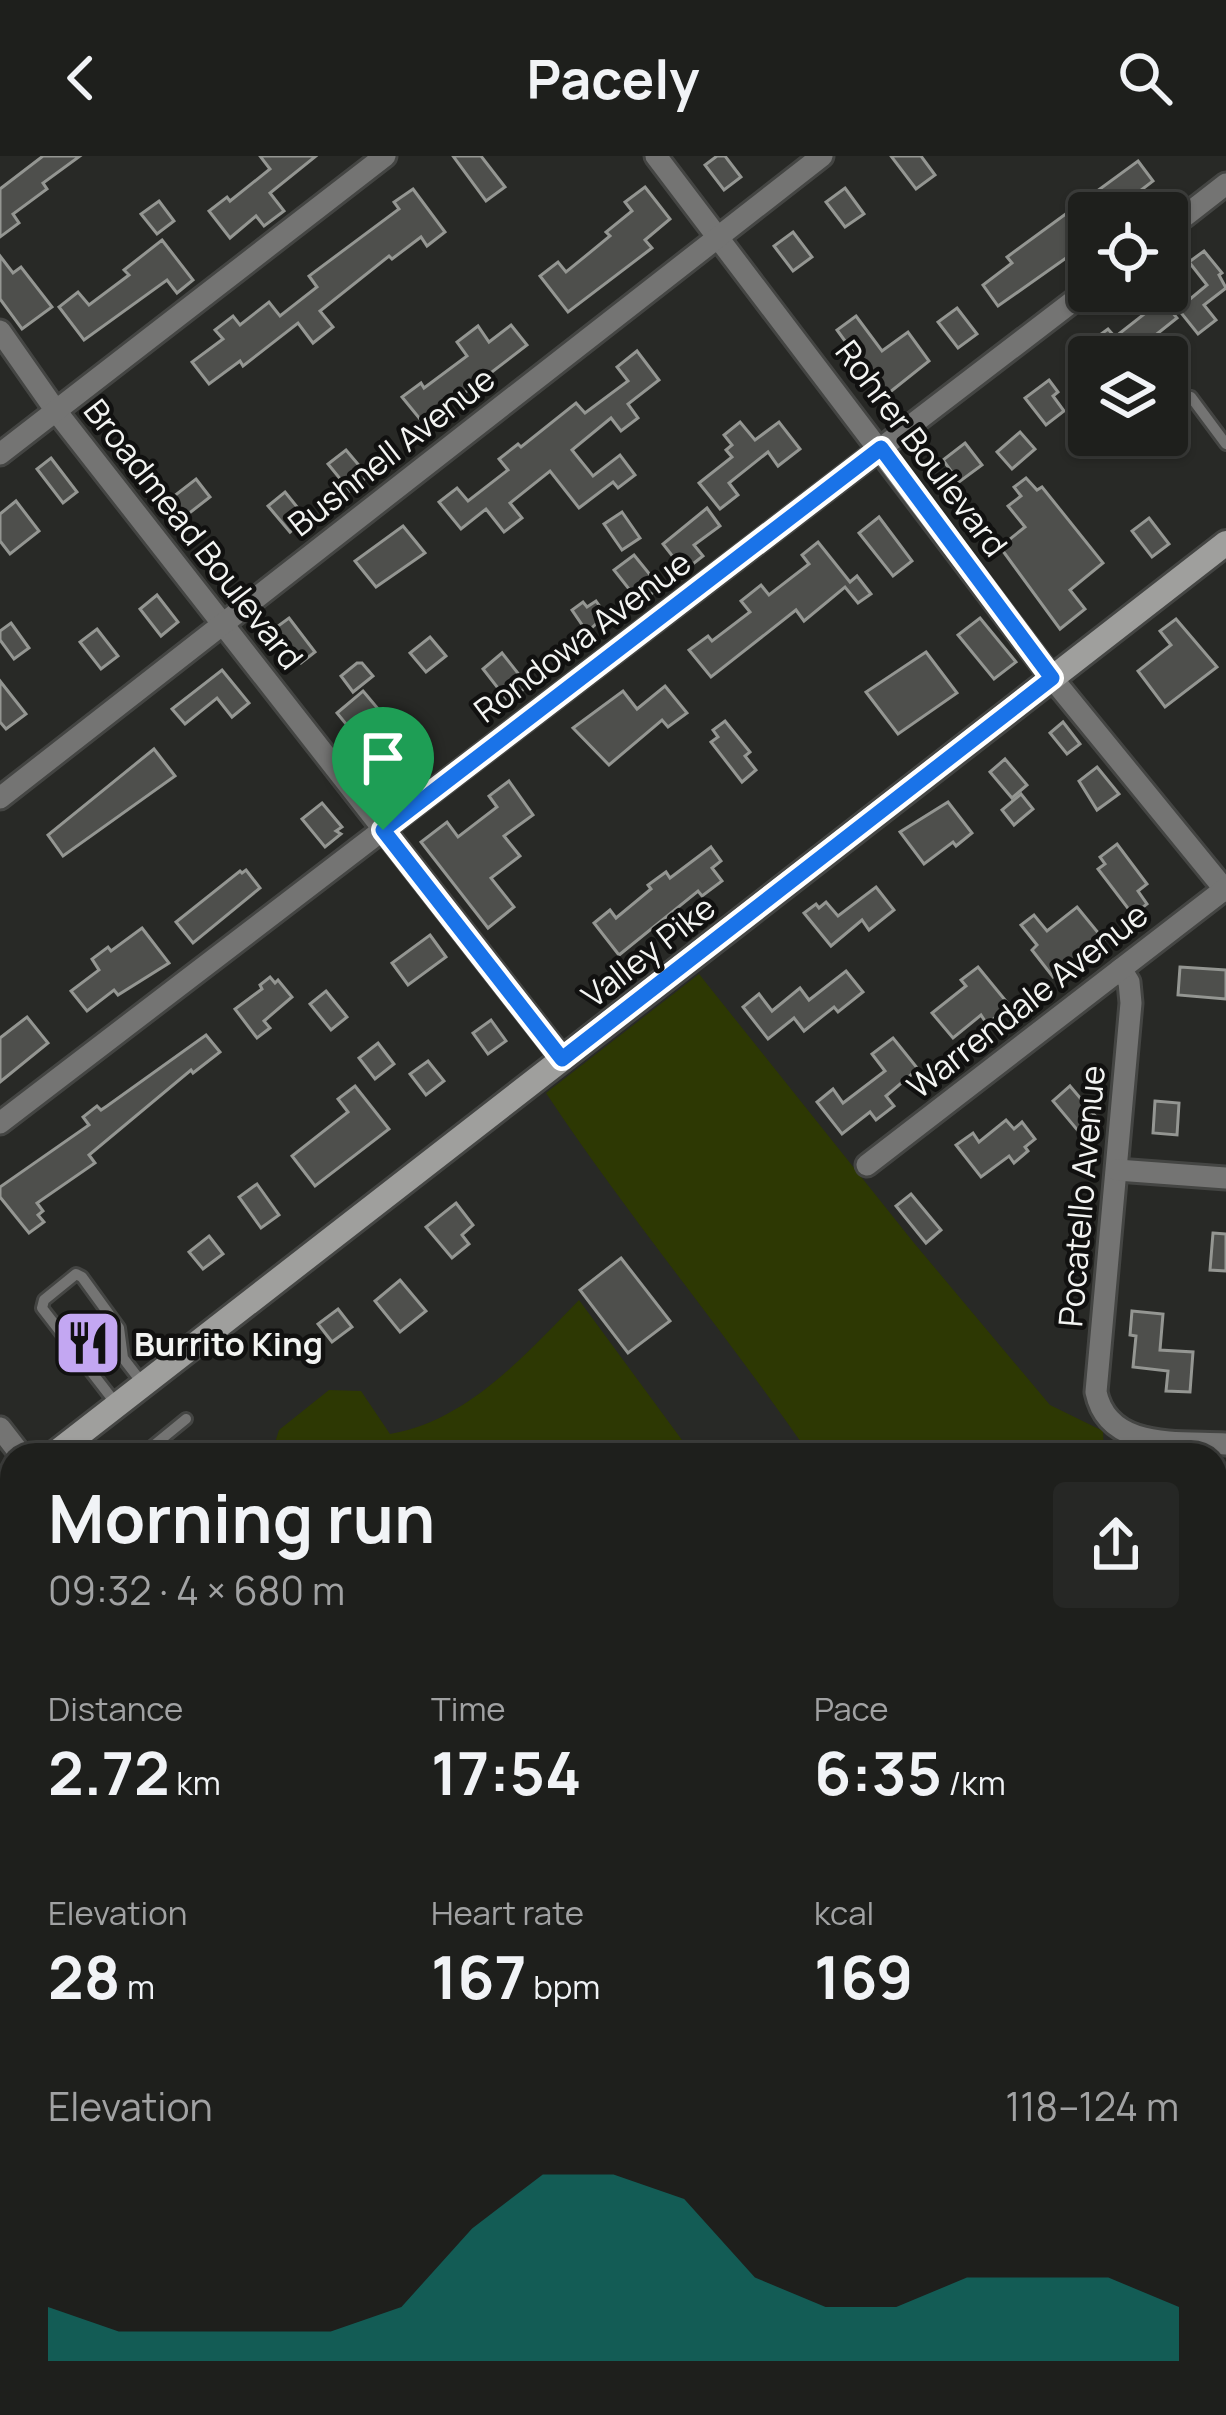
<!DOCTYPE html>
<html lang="en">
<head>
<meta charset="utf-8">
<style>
  body { margin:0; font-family:Manrope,sans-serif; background:#262725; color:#f1f3f6; height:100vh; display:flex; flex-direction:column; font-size:45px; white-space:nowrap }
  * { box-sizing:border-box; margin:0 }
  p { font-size:39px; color:#a1a2a3 }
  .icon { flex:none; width:66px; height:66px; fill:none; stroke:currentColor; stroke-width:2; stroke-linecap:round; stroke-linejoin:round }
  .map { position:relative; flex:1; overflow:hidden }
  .sheet { position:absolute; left:0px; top:1287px; width:1227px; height:972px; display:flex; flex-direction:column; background:#1e1f1c; border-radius:36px 36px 0 0; box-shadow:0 3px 9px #0004,0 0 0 3px #3c3d3b }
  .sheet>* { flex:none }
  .controls { position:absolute; left:1068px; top:36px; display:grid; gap:24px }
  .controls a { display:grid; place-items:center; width:120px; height:120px; border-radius:12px; background:#1e1f1c; box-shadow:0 3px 9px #0004,0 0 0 3px #3c3d3b; font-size:60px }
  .pin { position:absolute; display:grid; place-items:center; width:102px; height:102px; color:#fff; margin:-123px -51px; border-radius:50% 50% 50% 0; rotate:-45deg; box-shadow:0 0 12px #0007 }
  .pin .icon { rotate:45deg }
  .round { display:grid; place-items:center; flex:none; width:126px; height:126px; border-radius:12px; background:#262725 }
  .overview { display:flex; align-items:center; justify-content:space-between; height:204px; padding:0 48px }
  h1 { font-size:66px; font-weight:700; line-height:90px }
  .stats { display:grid; grid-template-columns:repeat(3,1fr); gap:18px; height:204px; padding:12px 48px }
  .stats div { display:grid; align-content:center }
  .stats b { font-size:60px; font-weight:700 }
  .stats small { font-size:33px; font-weight:400 }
  .stats p { font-size:33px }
  .chart { height:336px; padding:24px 48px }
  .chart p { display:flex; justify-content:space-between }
  .chart svg { width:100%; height:216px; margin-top:12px; fill:#0f766e; opacity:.7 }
  header { display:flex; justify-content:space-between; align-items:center; height:156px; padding:0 48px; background:#1e1f1c; font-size:54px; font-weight:700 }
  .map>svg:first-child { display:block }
</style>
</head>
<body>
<header><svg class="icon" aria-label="back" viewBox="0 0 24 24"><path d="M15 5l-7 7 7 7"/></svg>Pacely<svg class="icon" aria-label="search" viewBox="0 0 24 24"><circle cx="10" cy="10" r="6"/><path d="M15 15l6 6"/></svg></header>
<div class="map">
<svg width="1226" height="2259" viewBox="0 0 1226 2259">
  <rect width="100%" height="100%" fill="#282926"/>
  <g fill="#2d3803">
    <path d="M699,818L914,1087L1050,1249L1103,1275L1104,1299H810C725,1176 629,1062 546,937Z"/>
    <path d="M579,1144L693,1299H271L279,1274L329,1234L361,1235L390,1278C468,1265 526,1198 579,1144Z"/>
  </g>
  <polygon fill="#151b00" stroke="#585c49" stroke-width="3" points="1226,1661 1226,2259 296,2259 313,2247 1215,2247 1215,1665"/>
  <g fill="#4e4f4c" stroke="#949692" stroke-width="3">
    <polygon points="43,0 80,0 43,27 47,33 13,58 19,67 0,81 0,33"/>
    <polygon points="260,0 316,0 270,37 284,55 264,70 256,60 230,82 209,55 227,41 230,45 270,13"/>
    <polygon points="453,0 481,0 505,31 486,45"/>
    <polygon points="717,0 725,0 741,21 724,34 705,9"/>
    <polygon points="891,0 921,0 935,19 916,33"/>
    <polygon points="1138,5 1153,25 1132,41 1144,57 1089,57 1089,75 1071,88 1076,95 998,150 983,129 1012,107 1007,101"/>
    <polygon points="645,31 670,63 645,84 652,92 568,156 540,120 558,106 566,116 610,80 606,76 632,55 625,46"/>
    <polygon points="845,32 864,58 845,71 826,46"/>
    <polygon points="413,33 445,76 427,90 421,81 392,103 389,100 320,155 333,171 313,187 298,167 243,210 240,205 209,228 192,206 223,183 215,174 233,160 240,169 269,146 280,160 317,131 309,120 399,53 394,46"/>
    <polygon points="159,45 174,65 157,78 141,58"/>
    <polygon points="793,76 812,101 793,115 774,90"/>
    <polygon points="162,84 193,124 177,137 167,124 84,184 59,151 78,136 89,149 129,119 124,114"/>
    <polygon points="1204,95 1222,117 1219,119 1226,132 1204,149 1216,164 1198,178 1178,153 1207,129 1189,106"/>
    <polygon points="0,100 13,117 21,111 52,151 22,173 0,143"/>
    <polygon points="1162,144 1177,162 1128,201 1107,201 1097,188 1101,186 1097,181 1108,173 1115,181"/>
    <polygon points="957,152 977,178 958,192 938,166"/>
    <polygon points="856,160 882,195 908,176 929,205 885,240 837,174"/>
    <polygon points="511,169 527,189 424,268 402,241 421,227 424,232 467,200 457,186 478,170 489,186"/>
    <polygon points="637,195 659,224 628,248 638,262 621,275 611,262 572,294 593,320 620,299 635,319 618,332 613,326 579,352 550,315 510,347 522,362 504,376 486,353 461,373 439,346 457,332 468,345 508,314 499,303 518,288 521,291 576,247 585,257 628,225 617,211"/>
    <polygon points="1049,224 1058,236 1053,240 1064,255 1046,269 1025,242"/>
    <polygon points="740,266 755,284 779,266 800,293 778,310 768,296 729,327 738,339 720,353 699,327 732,301 726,294 732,289 724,279"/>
    <polygon points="1020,276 1035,293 1012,313 997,296"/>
    <polygon points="965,287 982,309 959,326 943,304"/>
    <polygon points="346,294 368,320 350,335 328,308"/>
    <polygon points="51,302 77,336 63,347 37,313"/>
    <polygon points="1026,322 1037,334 1042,331 1103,407 1070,434 1085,453 1060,473 1000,391 1025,371 1008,350 1021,340 1014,331"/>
    <polygon points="196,323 210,341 174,369 160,351"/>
    <polygon points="285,336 306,362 290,376 268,350"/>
    <polygon points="16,345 39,375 10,398 0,385 0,358"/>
    <polygon points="707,352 720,370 694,389 703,400 684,415 663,388"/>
    <polygon points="622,356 640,382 622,394 604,368"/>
    <polygon points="879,361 912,405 893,420 859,377"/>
    <polygon points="1149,362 1169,388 1152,401 1132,375"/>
    <polygon points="403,370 425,397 376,431 355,405"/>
    <polygon points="818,386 850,426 857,420 871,438 858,447 845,431 804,465 796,454 711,521 689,494 708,480 712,485 750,456 741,445 761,429 769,439 809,408 802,399"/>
    <polygon points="634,399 660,431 640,447 614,414"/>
    <polygon points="157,439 178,466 161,480 140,453"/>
    <polygon points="596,445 606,459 587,476 572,454 583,446 587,451"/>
    <polygon points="289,462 315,496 301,507 274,473"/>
    <polygon points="980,462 1016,506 994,523 958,479"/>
    <polygon points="1176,463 1217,511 1165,551 1138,515 1171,489 1160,475"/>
    <polygon points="11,467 29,492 14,503 0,484 0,475"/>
    <polygon points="97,473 118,500 101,513 80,486"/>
    <polygon points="430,481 446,500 426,516 410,497"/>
    <polygon points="926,496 957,537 898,578 866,536"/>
    <polygon points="502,497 528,530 508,545 483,513"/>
    <polygon points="357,507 362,507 373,520 353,536 341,520"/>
    <polygon points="222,514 249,547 232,561 217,542 185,568 172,553"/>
    <polygon points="0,525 26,558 6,573 0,566"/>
    <polygon points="665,530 687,557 668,571 662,564 609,609 573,572 623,535 637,553"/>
    <polygon points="363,535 395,573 368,595 337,557"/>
    <polygon points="725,565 750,596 745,600 756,614 742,626 711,586 718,581 713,574"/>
    <polygon points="1063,566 1080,588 1067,598 1050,577"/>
    <polygon points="154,593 175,620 63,700 48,679"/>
    <polygon points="1005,603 1027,629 1012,642 990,616"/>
    <polygon points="1097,611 1119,638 1097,654 1079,625"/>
    <polygon points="509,625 533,659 504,680 520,700 491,722 514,751 488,772 421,686 447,666 458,681 497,651 489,640"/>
    <polygon points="1021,638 1033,653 1014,669 1002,654"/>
    <polygon points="948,646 972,677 956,690 953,686 924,708 900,676"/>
    <polygon points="322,647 342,671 336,675 341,678 325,691 302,663"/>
    <polygon points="1117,688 1147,728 1138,735 1147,748 1133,759 1098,713 1105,708 1100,701"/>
    <polygon points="711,691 721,705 712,712 722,725 702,740 698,735 619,799 594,767 610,754 616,762 651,733 648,729 666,716 670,722"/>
    <polygon points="246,714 260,732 193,787 176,766 240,715 242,717"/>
    <polygon points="876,731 894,754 869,774 862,764 831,790 804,757 816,748 819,752 826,746 838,760"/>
    <polygon points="1077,751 1104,784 1053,821 1032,794 1037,789 1021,769 1034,759 1047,775"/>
    <polygon points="142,772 169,807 118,839 114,834 87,855 71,835 99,814 92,803 108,791 111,795"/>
    <polygon points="430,779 446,801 408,829 392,807"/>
    <polygon points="978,811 1010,850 987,868 981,859 953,882 932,857 966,830 961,824"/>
    <polygon points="1180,811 1226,814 1226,843 1178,839"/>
    <polygon points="846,815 863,836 838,856 834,851 804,875 794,862 768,883 743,851 759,838 772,855 800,832 809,844"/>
    <polygon points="270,821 275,827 278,824 292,841 264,865 270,872 257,882 235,853 262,833 260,829"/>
    <polygon points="326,835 347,861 331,874 310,848"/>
    <polygon points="27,861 48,887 0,926 0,882"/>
    <polygon points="491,864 506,885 488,898 473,877"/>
    <polygon points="206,879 220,896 193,917 191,914 89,999 95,1007 37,1047 43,1055 38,1059 44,1066 29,1077 0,1041 0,1031 89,969 83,961 97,950 101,954 107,950"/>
    <polygon points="893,882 918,913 886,940 894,950 876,964 870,956 842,978 817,946 833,933 843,947 885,915 872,898"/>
    <polygon points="378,887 394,908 375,923 359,902"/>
    <polygon points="428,905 444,925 426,939 410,918"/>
    <polygon points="355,930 389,973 315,1030 292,1000 348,956 338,943"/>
    <polygon points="1070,930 1097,962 1079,976 1053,945"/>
    <polygon points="1155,945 1179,947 1177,979 1153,977"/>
    <polygon points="1006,964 1014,973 1022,966 1035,983 1025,991 1028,995 1014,1007 1009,1000 981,1021 956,989 973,977 979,986"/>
    <polygon points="257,1028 279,1059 261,1072 239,1041"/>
    <polygon points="911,1038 941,1074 926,1087 896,1050"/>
    <polygon points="456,1047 473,1069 462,1079 469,1088 452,1102 426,1071"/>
    <polygon points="1213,1077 1226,1078 1226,1115 1210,1114"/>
    <polygon points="209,1080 223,1098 203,1113 189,1096"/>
    <polygon points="621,1102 670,1165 628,1197 580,1134"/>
    <polygon points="400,1124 426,1155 400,1176 375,1145"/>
    <polygon points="338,1153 352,1171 332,1186 318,1168"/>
    <polygon points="1132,1155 1163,1158 1160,1194 1193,1196 1190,1236 1166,1235 1168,1215 1133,1211 1136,1180 1130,1179"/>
    <polygon points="88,1168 107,1193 94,1203 74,1178"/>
  </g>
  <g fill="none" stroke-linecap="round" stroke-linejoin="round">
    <defs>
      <g id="lane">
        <polyline points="1191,241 1226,288"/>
        <polyline points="117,1249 42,1152 44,1144 76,1118 82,1121 119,1172 123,1202 143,1228"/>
        <polyline points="142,1299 186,1263"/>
      </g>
      <g id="street">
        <polyline points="656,0 1052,522 1226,735"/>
        <polyline points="1167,74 1226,28"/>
        <polyline points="0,175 56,255 563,903"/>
        <polyline points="0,298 385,0"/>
        <polyline points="0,642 822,0"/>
        <path d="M1121,813L1129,826L1131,847L1096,1236C1108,1295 1180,1285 1226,1288"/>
        <polyline points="0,967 1089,133"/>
        <polyline points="867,1009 1226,732"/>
        <polyline points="1117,1014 1226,1022"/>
        <polyline points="0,1272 21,1299"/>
        <polyline points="0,1496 12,1513"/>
        <polyline points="0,1565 12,1558"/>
        <polyline points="0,1697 12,1690"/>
        <polyline points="0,1825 12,1818"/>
        <polyline points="0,1905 12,1921"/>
      </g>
      <g id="secondary">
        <polyline points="53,1299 1226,387"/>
        <polyline points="0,1340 12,1331"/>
      </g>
      <g id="highway">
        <polyline points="1215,1452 1226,1446"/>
        <polyline points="1215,1533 1226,1527"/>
        <polyline points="0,2212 12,2204"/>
        <polyline points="50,2259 69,2247"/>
      </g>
    </defs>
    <use href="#lane" stroke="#444543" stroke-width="16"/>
    <use href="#street" stroke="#444543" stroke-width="27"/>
    <use href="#secondary" stroke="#444543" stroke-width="30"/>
    <use href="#highway" stroke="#444543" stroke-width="42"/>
    <use href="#lane" stroke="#747473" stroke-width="10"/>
    <use href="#street" stroke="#747473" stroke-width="21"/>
    <use href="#secondary" stroke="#9f9f9d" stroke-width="24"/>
    <use href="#highway" stroke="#dedfdb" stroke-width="36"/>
  </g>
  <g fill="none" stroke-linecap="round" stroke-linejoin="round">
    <defs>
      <polygon id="route" points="881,292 1052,522 562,903 383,674"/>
    </defs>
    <use href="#route" stroke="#fff" stroke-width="24"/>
    <use href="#route" stroke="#1a73e8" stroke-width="15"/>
  </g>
  <defs>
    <symbol id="restaurant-square" viewBox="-11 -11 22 22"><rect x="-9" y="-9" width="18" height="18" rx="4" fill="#c3a7f2" stroke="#111110"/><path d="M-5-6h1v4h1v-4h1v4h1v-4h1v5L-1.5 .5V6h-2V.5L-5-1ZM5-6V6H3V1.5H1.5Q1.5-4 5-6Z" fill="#111"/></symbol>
  </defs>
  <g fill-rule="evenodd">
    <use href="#restaurant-square" x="50" y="1149" width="76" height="76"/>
  </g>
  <g text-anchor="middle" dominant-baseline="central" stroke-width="9" stroke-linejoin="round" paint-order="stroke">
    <g font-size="33" fill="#f3f4f2" stroke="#111110">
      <text transform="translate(922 292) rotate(53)">Rohrer Boulevard</text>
      <text transform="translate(391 295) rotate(-38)">Bushnell Avenue</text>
      <text transform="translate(194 378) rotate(52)">Broadmead Boulevard</text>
      <text transform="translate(582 480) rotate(-37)">Rondowa Avenue</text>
      <text transform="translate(648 795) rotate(-38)">Valley Pike</text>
      <text transform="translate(1027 844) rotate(-38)">Warrendale Avenue</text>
      <text transform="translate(1081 1040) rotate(-85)">Pocatello Avenue</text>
    </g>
    <g font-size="33" font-weight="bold" fill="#f3f4f2" stroke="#111110" text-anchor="start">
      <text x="134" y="1187">Burrito King</text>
    </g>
  </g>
</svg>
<div class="controls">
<a><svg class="icon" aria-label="locate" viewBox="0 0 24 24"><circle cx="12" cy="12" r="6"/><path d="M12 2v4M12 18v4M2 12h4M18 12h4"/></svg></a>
<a><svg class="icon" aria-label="layers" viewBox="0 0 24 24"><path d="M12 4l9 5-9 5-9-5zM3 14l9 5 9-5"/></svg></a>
</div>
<div class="pin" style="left:383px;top:674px;background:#1e9e55"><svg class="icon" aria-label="arrive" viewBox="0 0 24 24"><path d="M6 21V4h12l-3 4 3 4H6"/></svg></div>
<section class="sheet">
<div class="overview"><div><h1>Morning run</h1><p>09:32 · 4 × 680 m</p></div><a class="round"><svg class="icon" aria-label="share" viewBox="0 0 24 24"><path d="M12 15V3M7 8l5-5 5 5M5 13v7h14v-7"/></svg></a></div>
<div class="stats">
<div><p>Distance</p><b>2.72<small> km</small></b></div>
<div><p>Time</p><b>17:54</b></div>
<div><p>Pace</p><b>6:35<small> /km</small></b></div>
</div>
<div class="stats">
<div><p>Elevation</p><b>28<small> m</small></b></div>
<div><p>Heart rate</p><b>167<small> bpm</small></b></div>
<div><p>kcal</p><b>169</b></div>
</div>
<div class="chart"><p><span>Elevation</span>118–124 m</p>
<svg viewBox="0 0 160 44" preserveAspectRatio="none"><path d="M0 44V33L10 38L20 38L30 38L40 38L50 33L60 17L70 6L80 6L90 11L100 27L110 33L120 33L130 27L140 27L150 27L160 33V44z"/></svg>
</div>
</section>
</div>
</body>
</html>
